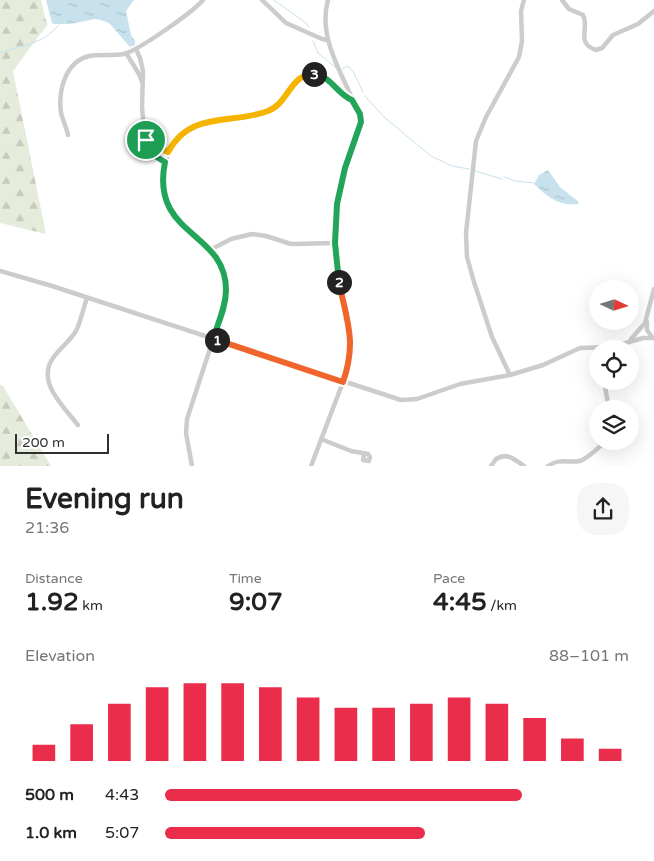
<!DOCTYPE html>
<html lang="en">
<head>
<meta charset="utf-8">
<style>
  body { margin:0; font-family:"Varela Round",sans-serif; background:#f6f6f6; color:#222; height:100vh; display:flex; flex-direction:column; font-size:19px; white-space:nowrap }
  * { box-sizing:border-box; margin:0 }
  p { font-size:16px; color:#767676 }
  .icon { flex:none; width:28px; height:28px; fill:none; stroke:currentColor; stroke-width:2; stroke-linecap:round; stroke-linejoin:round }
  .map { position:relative; height:466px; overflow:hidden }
  .sheet { display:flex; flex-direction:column; background:#fff; flex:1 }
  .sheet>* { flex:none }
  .needle { width:32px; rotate:94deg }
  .controls { position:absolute; left:589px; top:280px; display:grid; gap:10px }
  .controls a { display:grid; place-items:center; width:50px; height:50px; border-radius:50%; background:#fff; box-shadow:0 5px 20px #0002; font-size:25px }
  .scale { position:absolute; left:15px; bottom:12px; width:94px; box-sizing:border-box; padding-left:5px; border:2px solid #2f2f2f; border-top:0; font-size:14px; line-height:18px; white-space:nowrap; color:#2f2f2f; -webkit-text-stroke:4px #fff; paint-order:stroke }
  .pin { position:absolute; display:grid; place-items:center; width:42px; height:42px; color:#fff; margin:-21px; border:2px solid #fff; border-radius:50%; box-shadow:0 1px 5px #0007 }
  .km { position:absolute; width:25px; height:25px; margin:-12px; border-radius:50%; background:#222; color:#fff; font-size:14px; line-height:25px; text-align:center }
  .round { display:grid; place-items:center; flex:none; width:52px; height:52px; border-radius:20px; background:#f6f6f6 }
  .overview { display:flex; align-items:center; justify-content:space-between; height:85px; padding:0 25px }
  h1 { font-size:28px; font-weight:800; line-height:38px }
  .stats { display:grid; grid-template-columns:repeat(3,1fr); gap:8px; height:85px; padding:5px 25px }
  .stats div { display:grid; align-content:center }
  .stats b { font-size:25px; font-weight:800 }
  .stats small { font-size:14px; font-weight:400 }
  .stats p { font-size:14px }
  .chart { height:140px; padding:10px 25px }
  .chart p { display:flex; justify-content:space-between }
  .chart svg { width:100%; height:90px; margin-top:5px; stroke:#ea2d4b; stroke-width:6 }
  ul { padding:0 25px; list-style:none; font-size:16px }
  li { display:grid; grid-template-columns:80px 60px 1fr; align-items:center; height:38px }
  li i { height:12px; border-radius:6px; background:#ea2d4b }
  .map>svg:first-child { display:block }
</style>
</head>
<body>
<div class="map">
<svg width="654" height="466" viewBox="0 0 654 466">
  <defs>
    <pattern id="forest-firs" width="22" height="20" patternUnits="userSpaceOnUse" patternTransform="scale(1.25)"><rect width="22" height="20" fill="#e6ecdc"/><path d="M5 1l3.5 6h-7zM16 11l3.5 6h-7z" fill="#c6cbbd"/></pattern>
    <pattern id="water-ripples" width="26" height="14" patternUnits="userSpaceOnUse" patternTransform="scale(1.25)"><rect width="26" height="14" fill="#c8e2ed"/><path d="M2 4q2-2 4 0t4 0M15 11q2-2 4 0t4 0" fill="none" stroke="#acc2cc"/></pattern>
  </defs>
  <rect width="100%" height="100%" fill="#fff"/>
  <g fill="url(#forest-firs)">
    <polygon points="0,0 41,0 46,21 48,24 13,71 46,234 0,223"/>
    <polygon points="0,385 3,386 51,466 0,466"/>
  </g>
  <g fill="url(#water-ripples)">
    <polygon points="46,0 134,0 126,11 131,35 135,41 135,45 130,47 109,23 101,20 95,19 70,24 54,24 52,23"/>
    <path d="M548,170L560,187L579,202L578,204C557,206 548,197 534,184L539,175Z"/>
  </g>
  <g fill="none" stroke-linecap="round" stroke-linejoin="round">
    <g stroke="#c8e2ed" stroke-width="1">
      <polyline points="274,0 306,23 309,27"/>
      <polyline points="313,41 318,53 336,68"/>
      <path d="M0,53C25,44 39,46 59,25"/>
      <polyline points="342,69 348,66 354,73 363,92"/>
      <polyline points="365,96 384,117 431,156 452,166 469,169"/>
      <polyline points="475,171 502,179"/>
      <polyline points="504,177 516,181 534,183"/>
    </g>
    <g stroke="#ccc" stroke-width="4.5">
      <polyline points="262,0 286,23 322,39 328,40"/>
      <path d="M562,0L569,9L583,15C590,28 575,43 596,50L602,48L613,35L638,24L654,11"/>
      <polyline points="136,49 140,58 143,71 142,108 146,145 152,153 165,162"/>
      <polyline points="126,53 139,74 142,82"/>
      <path d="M68,135C66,127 63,120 61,113C58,91 65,62 89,56C101,54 112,56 124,54C139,50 193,12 203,0"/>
      <polyline points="146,140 168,152"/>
      <polyline points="210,250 231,239 252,234 266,236 291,244 335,243"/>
      <polyline points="0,271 52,286 401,400 417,399 460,384 510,375 543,365 580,348 612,347 643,338 654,338"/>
      <polyline points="647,322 647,330 652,337"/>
      <polyline points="631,339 645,323 654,289"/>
      <polyline points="510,375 492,337 474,282 467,257 466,233 476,141 486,117 519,57 522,41 521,11 524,0"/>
      <polyline points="604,381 609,409"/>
      <path d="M78,425C64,407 36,382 53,358C60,348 70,341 76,331C81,321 83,309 87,298"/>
      <polyline points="321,439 351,451 368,454 370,457 369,461 363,460 364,455"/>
      <path d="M192,466L186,433L187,419L224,306C235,246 190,247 168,206C162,195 162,180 164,169C173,122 203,124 241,117C252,115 264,114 274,108C292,99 294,68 320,74C333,78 339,95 352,100"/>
      <path d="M311,466L343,382L350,359L351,337L338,276L335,230L337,204L342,179L361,122C361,113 356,108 353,100C339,69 318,34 328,0"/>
      <path d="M491,466L496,459C507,452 514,459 524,466"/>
      <path d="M548,466C559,458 568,463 580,461C589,458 599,447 606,441"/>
    </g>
  </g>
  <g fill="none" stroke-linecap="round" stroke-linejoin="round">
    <defs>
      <path id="split-1" d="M146,140C147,151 156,157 165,162C150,237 226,230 226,290C226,307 218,323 213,339L217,340"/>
      <path id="split-2" d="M217,340L343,382C357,341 347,322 339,282"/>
      <path id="split-3" d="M314,74C331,76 337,94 352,100L360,114L361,122L345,168L337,204L335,243L339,282"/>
      <path id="split-4" d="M146,140L168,152C191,110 231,125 268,111C289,103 290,74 314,74"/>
    </defs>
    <use href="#split-1" stroke="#fff" stroke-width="10"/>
    <use href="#split-2" stroke="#fff" stroke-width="10"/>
    <use href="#split-3" stroke="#fff" stroke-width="10"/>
    <use href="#split-4" stroke="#fff" stroke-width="10"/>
    <use href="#split-1" stroke="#22a559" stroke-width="6"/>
    <use href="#split-2" stroke="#f0652b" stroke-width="6"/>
    <use href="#split-3" stroke="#22a559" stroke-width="6"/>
    <use href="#split-4" stroke="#f5b400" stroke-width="6"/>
  </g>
</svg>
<div class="controls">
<a><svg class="needle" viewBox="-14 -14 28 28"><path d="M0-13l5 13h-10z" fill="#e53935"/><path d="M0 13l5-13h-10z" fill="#767676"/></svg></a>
<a><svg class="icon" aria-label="locate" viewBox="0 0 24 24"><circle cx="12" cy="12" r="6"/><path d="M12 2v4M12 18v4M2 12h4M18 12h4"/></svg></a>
<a><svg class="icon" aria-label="layers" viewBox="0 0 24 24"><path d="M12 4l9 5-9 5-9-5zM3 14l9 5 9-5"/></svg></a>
</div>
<div class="scale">200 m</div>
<div class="pin" style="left:146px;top:140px;background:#1e9e55"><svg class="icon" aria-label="arrive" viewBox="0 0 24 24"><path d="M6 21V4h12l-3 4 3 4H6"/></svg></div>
<b class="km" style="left:217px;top:340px">1</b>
<b class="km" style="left:339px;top:282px">2</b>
<b class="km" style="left:314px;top:74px">3</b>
</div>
<section class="sheet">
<div class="overview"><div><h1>Evening run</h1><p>21:36</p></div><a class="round"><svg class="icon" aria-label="share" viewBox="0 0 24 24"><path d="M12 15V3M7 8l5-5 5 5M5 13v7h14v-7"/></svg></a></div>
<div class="stats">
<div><p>Distance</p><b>1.92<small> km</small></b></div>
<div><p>Time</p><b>9:07</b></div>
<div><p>Pace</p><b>4:45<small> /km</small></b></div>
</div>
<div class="chart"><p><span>Elevation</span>88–101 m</p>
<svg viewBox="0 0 160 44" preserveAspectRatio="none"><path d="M5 44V36M15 44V26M25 44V16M35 44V8M45 44V6M55 44V6M65 44V8M75 44V13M85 44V18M95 44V18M105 44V16M115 44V13M125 44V16M135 44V23M145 44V33M155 44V38"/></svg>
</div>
<ul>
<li><b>500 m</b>4:43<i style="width:77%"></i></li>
<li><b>1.0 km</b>5:07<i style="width:56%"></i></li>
</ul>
</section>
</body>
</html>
